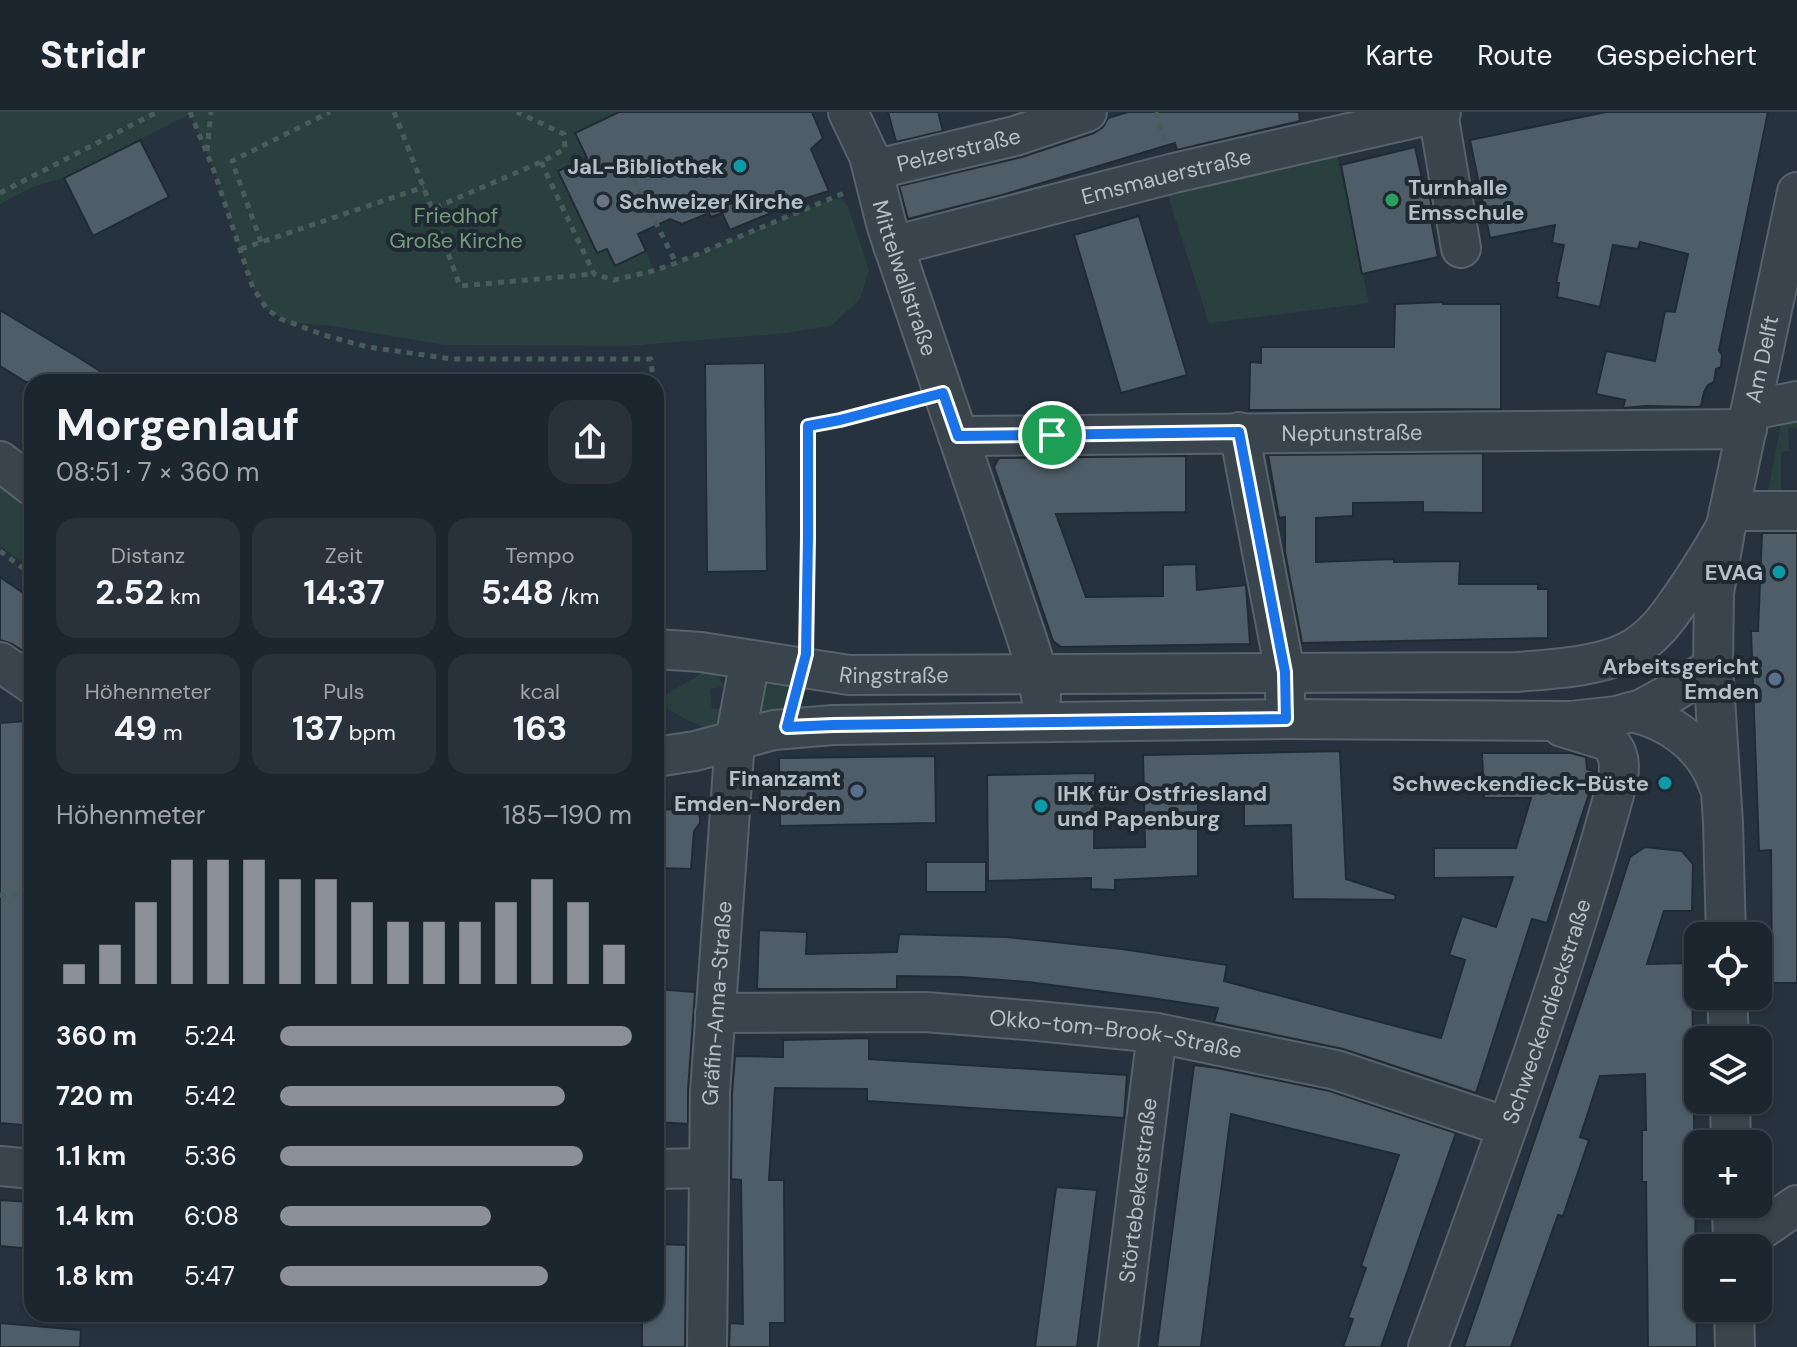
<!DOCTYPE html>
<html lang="de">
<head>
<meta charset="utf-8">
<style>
  body { margin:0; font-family:"DM Sans",sans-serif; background:#29323a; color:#f1f3f6; height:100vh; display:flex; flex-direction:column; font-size:30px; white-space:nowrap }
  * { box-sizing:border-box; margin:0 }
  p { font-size:26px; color:#a0a5aa }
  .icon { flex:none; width:44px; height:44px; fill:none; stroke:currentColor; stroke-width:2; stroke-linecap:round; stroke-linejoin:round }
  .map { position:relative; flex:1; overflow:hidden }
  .sheet { position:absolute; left:24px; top:262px; width:640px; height:948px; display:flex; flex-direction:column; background:#1c262e; border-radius:24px; box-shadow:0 2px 6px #0004,0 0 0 2px #3a434a }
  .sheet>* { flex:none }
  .controls { position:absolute; left:1684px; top:810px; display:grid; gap:16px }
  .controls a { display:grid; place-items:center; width:88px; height:88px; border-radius:16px; background:#1c262e; box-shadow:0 2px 6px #0004,0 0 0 2px #3a434a; font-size:40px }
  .pin { position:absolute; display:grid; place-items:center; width:68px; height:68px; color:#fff; margin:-34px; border:4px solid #fff; border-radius:50%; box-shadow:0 2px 8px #0007 }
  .round { display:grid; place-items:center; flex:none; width:84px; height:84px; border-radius:24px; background:#29323a }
  .headline { display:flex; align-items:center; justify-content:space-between; height:136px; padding:0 32px }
  h1 { font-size:44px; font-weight:700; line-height:60px }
  .figures { display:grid; grid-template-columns:repeat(3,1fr); gap:12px; height:136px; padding:8px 32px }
  .figures div { display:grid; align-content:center; border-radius:20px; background:#29323a; text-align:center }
  .figures b { font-size:34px; font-weight:700 }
  .figures small { font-size:22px; font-weight:400 }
  .figures p { font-size:22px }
  .chart { height:224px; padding:16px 32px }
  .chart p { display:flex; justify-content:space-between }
  .chart svg { width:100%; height:144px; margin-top:8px; stroke:#8c9099; stroke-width:6 }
  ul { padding:0 32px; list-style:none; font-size:26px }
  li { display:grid; grid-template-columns:128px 96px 1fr; align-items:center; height:60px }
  li i { height:20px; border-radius:10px; background:#8c9099 }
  header { display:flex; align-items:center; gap:48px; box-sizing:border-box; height:112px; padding:0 40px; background:#1c262e; border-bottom:2px solid #3a434a }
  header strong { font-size:38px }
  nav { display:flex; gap:44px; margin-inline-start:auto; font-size:28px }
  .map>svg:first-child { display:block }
</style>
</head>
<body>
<header>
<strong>Stridr</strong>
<nav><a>Karte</a><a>Route</a><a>Gespeichert</a></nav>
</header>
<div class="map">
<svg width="1797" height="1235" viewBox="0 0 1797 1235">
  <rect width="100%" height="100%" fill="#26323d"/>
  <g fill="#29403f">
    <polygon points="0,0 619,0 575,21 587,46 559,60 597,141 607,137 615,153 646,139 654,159 832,87 842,86 848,95 869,158 860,187 831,214 778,222 626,234 445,233 326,213 289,211 267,197 253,176 214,59 190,2 64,66 35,74 0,92"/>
    <polygon points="1333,24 1369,191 1209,211 1162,65"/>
    <polygon points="1797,302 1797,316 1788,316 1789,339 1781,340 1781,389 1766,389 1782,307"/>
    <polygon points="0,367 32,392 32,457 0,434"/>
    <path d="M716,560L723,573L722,575L710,577L712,597H723C721,607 718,613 708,617L687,608L657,591V588L702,561Z"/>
    <polygon points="793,565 787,593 781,606 763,608 753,597 757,568"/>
  </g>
  <g fill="#4e5d67" stroke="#202b34" stroke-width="2">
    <polygon points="619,0 812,0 823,26 811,37 829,79 791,91 791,93 771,99 771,101 730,118 722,101 711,105 709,101 682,112 670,107 638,122 646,139 615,154 607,137 597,141 558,59 587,46 575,21"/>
    <polygon points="888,0 938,0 943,19 896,30"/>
    <polygon points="1128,0 1299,0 1300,9 1177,38 1175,31 1002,83 908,107 899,74 1022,45 1094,21 1103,15 1108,6"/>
    <polygon points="1606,0 1768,0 1719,238 1722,243 1721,255 1716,257 1714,270 1708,273 1704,280 1701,294 1699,295 1646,294 1623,296 1625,288 1596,282 1606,239 1655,249 1665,199 1675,200 1688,142 1640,130 1638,137 1613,133 1600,195 1557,185 1559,171 1556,171 1564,133 1552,131 1555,113 1490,126 1470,28"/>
    <polygon points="140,28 169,85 93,124 64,66"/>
    <polygon points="1415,35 1424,75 1428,74 1433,103 1430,103 1438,145 1362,162 1341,53"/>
    <polygon points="1139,104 1187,263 1121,281 1074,123"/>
    <polygon points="1443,190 1443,192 1501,192 1501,297 1249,298 1250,250 1261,251 1261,235 1394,235 1395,192"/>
    <polygon points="0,198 81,247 117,270 26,270 0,254"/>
    <polygon points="765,251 767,459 707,460 705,252"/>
    <polygon points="1483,341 1483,401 1423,400 1423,390 1353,391 1353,404 1316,406 1316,450 1394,447 1394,450 1460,449 1459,472 1538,472 1538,477 1548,477 1548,526 1302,531 1285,440 1285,405 1279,406 1268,343"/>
    <polygon points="1186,344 1186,400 1056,402 1086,485 1163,484 1163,453 1196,452 1197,478 1246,473 1250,532 1061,535 1053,529 994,355 999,346"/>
    <polygon points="1762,421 1797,421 1797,871 1772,871 1771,738 1759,739 1751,519 1758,519"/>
    <polygon points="0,465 32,487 32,545 12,532 0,528"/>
    <polygon points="26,609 32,796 32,1014 0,1011 0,611"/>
    <polygon points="1340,639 1346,767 1396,783 1395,788 1293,787 1291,713 1244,714 1244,687 1198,688 1198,764 1115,768 1115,778 1091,777 1091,766 988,769 987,663 1095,661 1094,736 1145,735 1143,643"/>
    <polygon points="1482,641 1570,641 1586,645 1587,657 1596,660 1547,811 1532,807 1476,981 1343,937 1214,910 1218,896 1151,886 1028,870 961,865 897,864 897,877 757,877 759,818 807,820 806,842 897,840 899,822 1007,825 1122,837 1227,853 1224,869 1441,926 1465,848 1449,843 1462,804 1496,815 1513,765 1434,766 1434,736 1516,736 1531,686 1484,686"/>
    <polygon points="935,644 936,711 780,714 779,646"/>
    <polygon points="690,692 697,697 700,705 700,711 694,719 691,757 656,756 656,698 677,697"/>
    <polygon points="1645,735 1682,739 1693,752 1692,799 1664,799 1647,852 1692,851 1697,1235 1648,1235 1646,1070 1642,1070 1642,1018 1646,1018 1645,962 1600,964 1580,1025 1589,1028 1563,1104 1558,1103 1511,1235 1464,1235 1615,792 1630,745"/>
    <rect x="926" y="750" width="60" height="30"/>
    <polygon points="656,877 695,880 688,978 688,1012 656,1010"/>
    <polygon points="869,926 869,947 1127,963 1124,1006 867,989 867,977 775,976 769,1068 784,1068 785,1211 770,1211 770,1235 729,1235 730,1211 743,1212 741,1068 731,1067 732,981 735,944 783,945 783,928"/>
    <polygon points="1194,953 1217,956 1330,979 1456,1021 1381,1235 1343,1235 1353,1207 1348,1206 1366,1156 1361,1154 1399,1043 1231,1002 1201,1235 1157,1235"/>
    <polygon points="1056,1075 1097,1078 1077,1235 1035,1235"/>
    <polygon points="0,1088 32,1090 32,1137 0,1134"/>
    <polygon points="656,1132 686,1133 685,1235 642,1235 642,1202 656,1202"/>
    <polygon points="0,1211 81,1218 80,1235 0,1235"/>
  </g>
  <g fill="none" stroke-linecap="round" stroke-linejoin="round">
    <defs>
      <g id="minor">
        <path id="s1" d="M848,0L869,44L887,115L1025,521L1038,562L1041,585"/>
        <polyline points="1438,1 1461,136"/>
        <path id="s2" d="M873,58L1015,24L1087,0"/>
        <path id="s3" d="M893,134L1174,61L1441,0"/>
        <polyline points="1752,298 1797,289"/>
        <polyline points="1239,320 1285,560 1285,585"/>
        <path id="s4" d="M958,324L1747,317"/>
        <polyline points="0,349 32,374"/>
        <polyline points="1729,399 1797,399"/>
        <path id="s5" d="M656,537L701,540L849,563L1517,560C1551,557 1597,555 1627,540C1657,525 1672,499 1690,473C1703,453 1715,435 1726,414"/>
        <polyline points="0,550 32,572"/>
        <path d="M1631,600C1670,608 1705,634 1718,672"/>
        <polyline points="656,645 695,639 774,618 833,613 1286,607 1571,609 1616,604 1642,597 1675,579 1713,555"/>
        <path id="s6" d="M1726,824L1723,711L1713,555L1714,481L1726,414L1797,80"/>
        <polyline points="1727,884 1729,928"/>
        <path id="s7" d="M715,901L925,900L1038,909L1157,921L1336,958L1507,1015"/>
        <polyline points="1730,988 1731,1032"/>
        <polyline points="0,1054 32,1057"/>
        <polyline points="656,1057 708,1056"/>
        <polyline points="1732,1092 1733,1136"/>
        <polyline points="1735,1136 1797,1093"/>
        <polyline points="1734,1196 1735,1235"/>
        <path id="s8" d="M707,1235L710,980L735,628L750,548"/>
        <path id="s9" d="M1118,1235L1157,921"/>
        <path id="s10" d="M1428,1235C1496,1048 1566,860 1618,668C1620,652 1620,641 1608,629L1562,615"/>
      </g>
    </defs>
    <use href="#minor" stroke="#57626b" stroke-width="42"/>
    <g stroke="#485c5c" stroke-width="5" stroke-dasharray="6 6" stroke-linecap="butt">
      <polyline points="190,0 214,59 253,176 267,197 281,207 327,224 368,235 452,247 651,247 653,270"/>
      <polyline points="394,0 432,97 541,50 565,37 564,22 517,0"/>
      <polyline points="1156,0 1165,30"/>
      <polyline points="207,39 211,0"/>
      <polyline points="623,45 676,151"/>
      <polyline points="541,50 594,162 614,168 653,159 676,151 844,81"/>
      <polyline points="0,81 157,0"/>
      <polyline points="432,97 460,174 594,162"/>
      <polyline points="261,130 232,49 330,0"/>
      <polyline points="241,137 424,75"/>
      <polyline points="0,439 32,463"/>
      <polyline points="806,525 808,314 912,289"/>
      <polyline points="0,783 32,782"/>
    </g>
    <use href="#minor" stroke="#39444d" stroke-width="38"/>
  </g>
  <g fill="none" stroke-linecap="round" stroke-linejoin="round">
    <defs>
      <polygon id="route" points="943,281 958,324 1239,320 1285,560 1286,607 833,613 787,615 806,542 808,425 808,314 840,308"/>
    </defs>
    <use href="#route" stroke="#fff" stroke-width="16"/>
    <use href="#route" stroke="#1a73e8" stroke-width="10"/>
  </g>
  <g fill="#0f9aa8" stroke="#1e2932" stroke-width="3">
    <circle cx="740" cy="54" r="8"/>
    <circle cx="1779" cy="460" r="8"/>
    <circle cx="1665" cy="671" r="8"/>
    <circle cx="1041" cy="694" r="8"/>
  </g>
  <circle fill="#2e9e5b" stroke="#1e2932" stroke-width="3" cx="1392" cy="88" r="8"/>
  <circle fill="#6b7280" stroke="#1e2932" stroke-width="3" cx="603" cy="89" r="8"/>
  <g fill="#5c6f8a" stroke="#1e2932" stroke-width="3">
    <circle cx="1775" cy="567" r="8"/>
    <circle cx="857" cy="679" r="8"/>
  </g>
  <g text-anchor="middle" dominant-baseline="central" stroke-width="8" stroke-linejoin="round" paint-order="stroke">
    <g font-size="22" fill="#b5bfc8" stroke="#1e2932">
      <text stroke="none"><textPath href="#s2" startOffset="88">Pelzerstraße</textPath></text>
      <text stroke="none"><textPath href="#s3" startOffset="282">Emsmauerstraße</textPath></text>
      <text stroke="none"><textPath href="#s1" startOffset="176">Mittelwallstraße</textPath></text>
      <text stroke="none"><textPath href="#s6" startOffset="582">Am Delft</textPath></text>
      <text stroke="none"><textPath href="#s4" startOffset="394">Neptunstraße</textPath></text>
      <text stroke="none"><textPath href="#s5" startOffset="240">Ringstraße</textPath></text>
      <text stroke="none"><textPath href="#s8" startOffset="344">Gräfin-Anna-Straße</textPath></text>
      <text stroke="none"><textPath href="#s10" startOffset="356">Schweckendieckstraße</textPath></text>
      <text stroke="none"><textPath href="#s7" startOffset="402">Okko-tom-Brook-Straße</textPath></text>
      <text stroke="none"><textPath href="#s9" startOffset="158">Störtebekerstraße</textPath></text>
    </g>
    <g font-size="22" font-weight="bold" fill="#b5bfc8" stroke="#1e2932" text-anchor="end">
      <text x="724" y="54">JaL-Bibliothek</text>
      <text x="1408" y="75" text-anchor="start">Turnhalle<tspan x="1408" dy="25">Emsschule</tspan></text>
      <text x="619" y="89" text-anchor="start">Schweizer Kirche</text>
      <text x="1763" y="460">EVAG</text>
      <text x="1759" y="554">Arbeitsgericht<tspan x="1759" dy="25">Emden</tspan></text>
      <text x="841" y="666">Finanzamt<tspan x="841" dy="25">Emden-Norden</tspan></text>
      <text x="1649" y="671">Schweckendieck-Büste</text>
      <text x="1057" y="681" text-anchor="start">IHK für Ostfriesland<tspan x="1057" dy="25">und Papenburg</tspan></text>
    </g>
    <g font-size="22" fill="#759c7a" stroke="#1e2932">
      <text x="456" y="103">Friedhof<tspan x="456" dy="25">Große Kirche</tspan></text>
    </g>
  </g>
</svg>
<div class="controls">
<a><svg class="icon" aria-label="locate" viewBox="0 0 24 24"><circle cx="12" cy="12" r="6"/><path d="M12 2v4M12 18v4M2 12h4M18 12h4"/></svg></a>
<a><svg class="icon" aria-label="layers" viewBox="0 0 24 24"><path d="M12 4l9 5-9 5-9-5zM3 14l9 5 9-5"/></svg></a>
<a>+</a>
<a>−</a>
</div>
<div class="pin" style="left:1052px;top:323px;background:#1e9e55"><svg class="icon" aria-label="arrive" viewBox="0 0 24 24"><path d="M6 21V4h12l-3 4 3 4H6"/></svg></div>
<section class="sheet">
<div class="headline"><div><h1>Morgenlauf</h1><p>08:51 · 7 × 360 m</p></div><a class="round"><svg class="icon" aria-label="share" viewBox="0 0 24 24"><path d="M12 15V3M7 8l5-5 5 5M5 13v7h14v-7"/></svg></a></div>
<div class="figures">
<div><p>Distanz</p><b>2.52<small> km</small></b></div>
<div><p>Zeit</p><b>14:37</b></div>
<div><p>Tempo</p><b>5:48<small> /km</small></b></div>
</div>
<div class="figures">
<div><p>Höhenmeter</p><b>49<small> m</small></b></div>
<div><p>Puls</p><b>137<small> bpm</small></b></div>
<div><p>kcal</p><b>163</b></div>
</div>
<div class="chart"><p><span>Höhenmeter</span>185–190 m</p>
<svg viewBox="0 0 160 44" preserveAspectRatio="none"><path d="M5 44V38M15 44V32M25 44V19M35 44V6M45 44V6M55 44V6M65 44V12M75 44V12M85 44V19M95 44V25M105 44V25M115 44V25M125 44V19M135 44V12M145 44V19M155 44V32"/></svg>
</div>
<ul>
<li><b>360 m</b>5:24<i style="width:100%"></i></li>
<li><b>720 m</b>5:42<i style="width:81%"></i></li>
<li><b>1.1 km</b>5:36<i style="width:86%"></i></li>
<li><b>1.4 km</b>6:08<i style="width:60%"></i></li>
<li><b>1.8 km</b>5:47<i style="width:76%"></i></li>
</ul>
</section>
</div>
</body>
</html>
